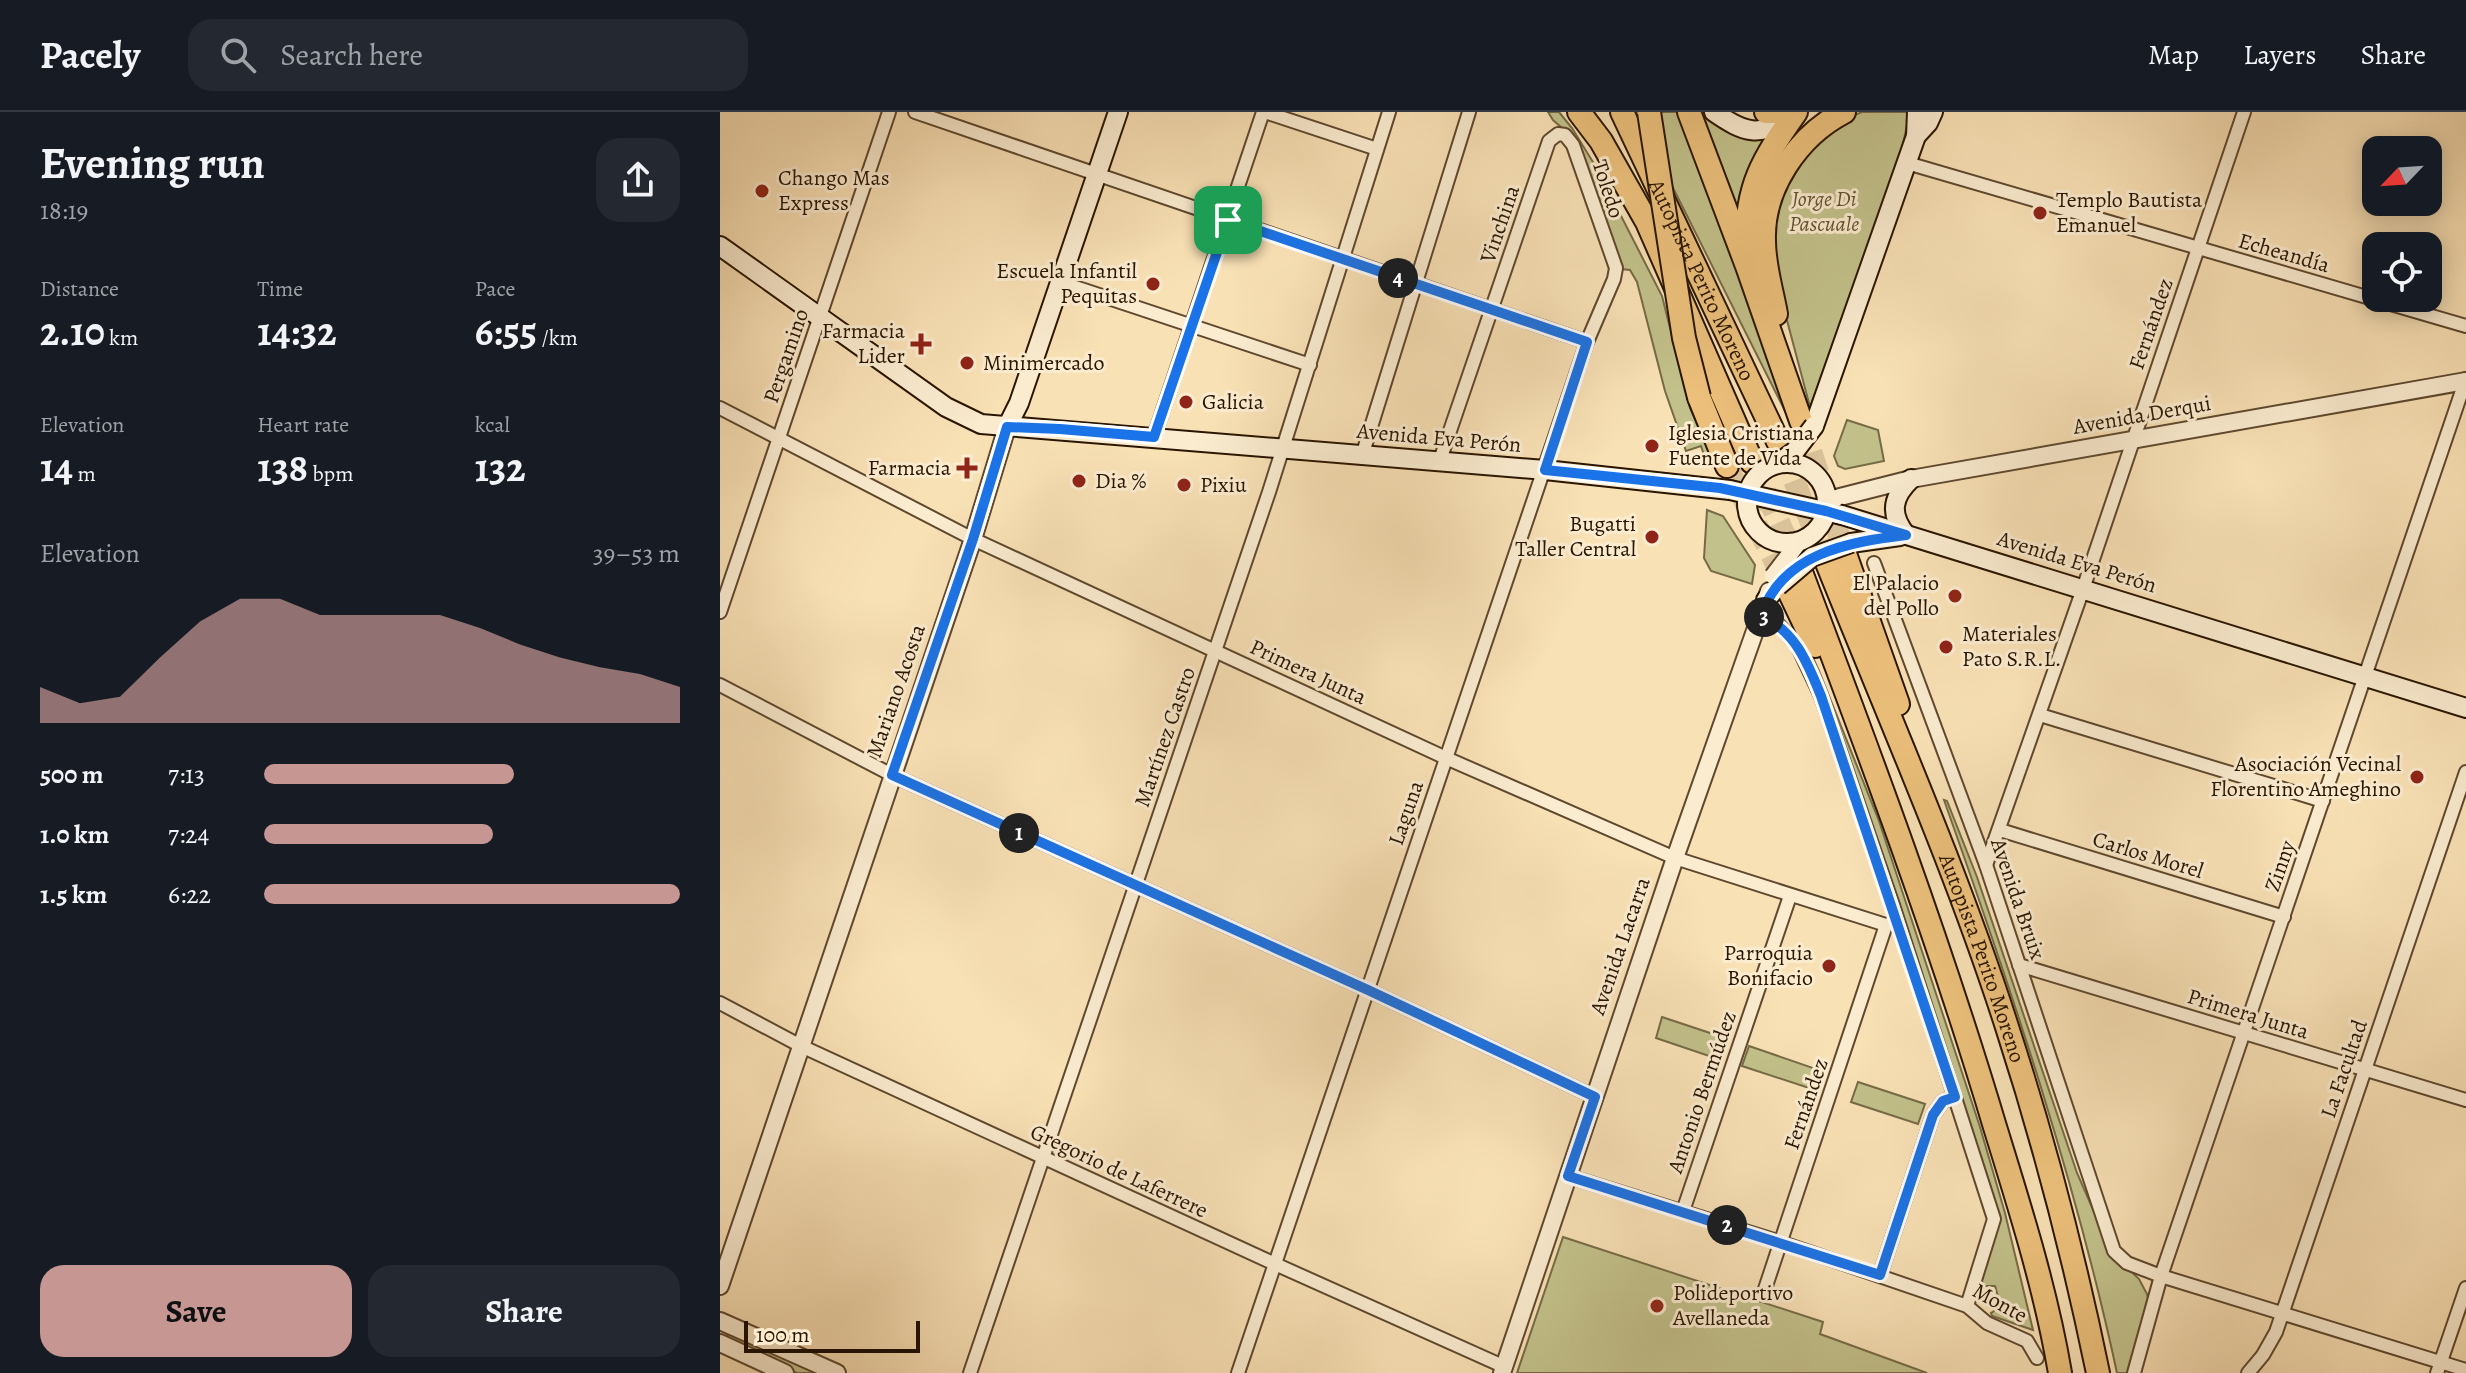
<!DOCTYPE html>
<html lang="en">
<head>
<meta charset="utf-8">
<style>
  body { margin:0; font-family:Alegreya,serif; background:#242831; color:#f1f3f6; height:100vh; display:flex; flex-direction:column; font-size:30px; white-space:nowrap }
  * { box-sizing:border-box; margin:0 }
  p { font-size:26px; color:#9ea1a6 }
  .icon { flex:none; width:44px; height:44px; fill:none; stroke:currentColor; stroke-width:2; stroke-linecap:round; stroke-linejoin:round }
  .map { position:relative; flex:1; overflow:hidden }
  .sheet { display:flex; flex-direction:column; background:#171b24; width:720px }
  .sheet>* { flex:none }
  .needle { width:52px; rotate:245deg }
  .tools { position:absolute; left:1642px; top:24px; display:grid; gap:16px }
  .tools a { display:grid; place-items:center; width:80px; height:80px; border-radius:16px; background:#171b24; box-shadow:0 4px 20px #0003; font-size:40px }
  .scale { position:absolute; left:24px; bottom:20px; width:176px; box-sizing:border-box; padding-left:8px; border:4px solid #2a1501; border-top:0; font-size:22px; line-height:28px; white-space:nowrap; color:#2a1501; -webkit-text-stroke:6px #fbecd0; paint-order:stroke }
  .pin { position:absolute; display:grid; place-items:center; width:68px; height:68px; color:#fff; margin:-34px; border-radius:16px; box-shadow:0 4px 12px #0006 }
  .km { position:absolute; width:40px; height:40px; margin:-20px; border-radius:50%; background:#222; color:#fff; font-size:22px; line-height:40px; text-align:center }
  .round { display:grid; place-items:center; flex:none; width:84px; height:84px; border-radius:24px; background:#242831 }
  .head { display:flex; align-items:center; justify-content:space-between; height:136px; padding:0 40px }
  h1 { font-size:44px; font-weight:700; line-height:60px }
  .stats { display:grid; grid-template-columns:repeat(3,1fr); gap:12px; height:136px; padding:8px 40px }
  .stats div { display:grid; align-content:center }
  .stats b { font-size:40px; font-weight:700 }
  .stats small { font-size:22px; font-weight:400 }
  .stats p { font-size:22px }
  .chart { height:224px; padding:16px 40px }
  .chart p { display:flex; justify-content:space-between }
  .chart svg { width:100%; height:144px; margin-top:8px; fill:#c59692; opacity:.7 }
  .primary-button { display:flex; gap:16px; margin-top:auto; padding:16px 40px }
  .primary-button a { flex:1; height:92px; border-radius:24px; background:#c59692; color:#111; font-size:32px; font-weight:700; line-height:92px; text-align:center }
  .primary-button a+a { background:#242831; color:#f1f3f6 }
  ul { padding:0 40px; list-style:none; font-size:26px }
  li { display:grid; grid-template-columns:128px 96px 1fr; align-items:center; height:60px }
  li i { height:20px; border-radius:10px; background:#c59692 }
  header { display:flex; align-items:center; gap:48px; box-sizing:border-box; height:112px; padding:0 40px; background:#171b24; border-bottom:2px solid #363941 }
  header strong { font-size:38px }
  nav { display:flex; gap:44px; margin-inline-start:auto; font-size:28px }
  .search { width:560px; height:72px; background:#242831; display:flex; align-items:center; gap:20px; box-sizing:border-box; padding:0 28px; border-radius:24px; color:#9ea1a6; font-size:30px }
  main { display:flex; flex:1; min-height:0 }
  .map>svg:first-child { display:block }
</style>
</head>
<body>
<header>
<strong>Pacely</strong>
<div class="search"><svg class="icon" aria-label="search" viewBox="0 0 24 24"><circle cx="10" cy="10" r="6"/><path d="M15 15l6 6"/></svg>Search here</div>
<nav><a>Map</a><a>Layers</a><a>Share</a></nav>
</header>
<main>
<section class="sheet">
<div class="head"><div><h1>Evening run</h1><p>18:19</p></div><a class="round"><svg class="icon" aria-label="share" viewBox="0 0 24 24"><path d="M12 15V3M7 8l5-5 5 5M5 13v7h14v-7"/></svg></a></div>
<div class="stats">
<div><p>Distance</p><b>2.10<small> km</small></b></div>
<div><p>Time</p><b>14:32</b></div>
<div><p>Pace</p><b>6:55<small> /km</small></b></div>
</div>
<div class="stats">
<div><p>Elevation</p><b>14<small> m</small></b></div>
<div><p>Heart rate</p><b>138<small> bpm</small></b></div>
<div><p>kcal</p><b>132</b></div>
</div>
<div class="chart"><p><span>Elevation</span>39–53 m</p>
<svg viewBox="0 0 160 44" preserveAspectRatio="none"><path d="M0 44V33L10 38L20 36L30 24L40 13L50 6L60 6L70 11L80 11L90 11L100 11L110 15L120 20L130 24L140 27L150 29L160 33V44z"/></svg>
</div>
<ul>
<li><b>500 m</b>7:13<i style="width:60%"></i></li>
<li><b>1.0 km</b>7:24<i style="width:55%"></i></li>
<li><b>1.5 km</b>6:22<i style="width:100%"></i></li>
</ul>
<div class="primary-button"><a>Save</a><a>Share</a></div>
</section>
<div class="map">
<svg width="1746" height="1261" viewBox="0 0 1746 1261">
  <rect width="100%" height="100%" fill="#f9e1b6"/>
  <filter id="stains"><feTurbulence type="fractalNoise" baseFrequency=".0025" numOctaves="4"/><feColorMatrix values="0 0 0 0 .2 0 0 0 0 .09 0 0 0 0 .02 0 0 0 .5 -.17"/></filter>
  <radialGradient id="worn" r=".72"><stop offset=".6" stop-color="#630" stop-opacity="0"/><stop offset="1" stop-color="#630" stop-opacity=".3"/></radialGradient>
  <g fill="#c3c18b" stroke="#766b46" stroke-width="2">
    <polygon points="828,0 839,0 852,16 876,55 942,184 970,296 992,346 985,346 981,334 966,339 945,279 917,170 910,158 901,157 850,23 833,8"/>
    <polygon points="915,0 965,0 1040,224 1061,273 1073,315"/>
    <path d="M976,0C998,0 1017,29 1051,27L1017,103Z"/>
    <polygon points="1142,0 1190,0 1182,36 1124,206 1090,295 1060,182 1052,111 1072,55 1125,7"/>
    <polygon points="1127,308 1158,318 1164,349 1125,357 1118,354 1114,344"/>
    <polygon points="987,398 1003,404 1035,453 1032,472 991,459 984,446"/>
    <polygon points="1066,486 1099,559 1159,709 1260,1015 1285,1101 1313,1218 1272,1204 1271,1201 1281,1195 1275,1174 1265,1174 1261,1168 1280,1107 1117,616 1092,551 1064,496"/>
    <path d="M1224,688L1227,689L1257,765L1357,1061L1392,1141L1419,1167L1427,1182L1430,1198L1414,1238L1409,1261H1397C1355,1065 1291,877 1224,688Z"/>
    <polygon points="942,905 1008,927 1001,948 936,926"/>
    <polygon points="1029,934 1096,957 1089,976 1022,954"/>
    <polygon points="1138,970 1205,992 1198,1012 1131,990"/>
    <polygon points="843,1125 1103,1210 1100,1222 1207,1261 797,1261"/>
    <polygon points="8,1221 106,1261 77,1261 8,1230 6,1225"/>
  </g>
  <g fill="none" stroke-linecap="round" stroke-linejoin="round">
    <g stroke="#dac29b" stroke-width="22" stroke-dasharray="22 11" stroke-linecap="butt">
      <polyline points="1081,309 1124,439"/>
      <polyline points="1062,338 1105,446"/>
      <polyline points="1032,350 1081,459"/>
      <polyline points="1007,354 1067,474"/>
    </g>
    <defs>
      <g id="minor">
        <polyline points="195,0 867,230"/>
        <polyline points="545,0 657,37"/>
        <polyline points="1187,51 1746,214"/>
        <polyline points="340,170 590,253"/>
        <polyline points="0,296 253,427 726,646 955,746 1166,813 1177,810"/>
        <polyline points="434,325 543,0"/>
        <polyline points="642,344 749,0"/>
        <polyline points="1154,451 1266,753 1394,1139 1407,1151 1441,1164 1746,1258"/>
        <polyline points="0,500 169,0"/>
        <polyline points="1041,504 1059,513 1077,533 1101,584 1173,793 1274,1107 1247,1194"/>
        <polyline points="0,573 172,663 648,878 875,985"/>
        <polyline points="1320,603 1603,689"/>
        <polyline points="1280,718 1564,805"/>
        <polyline points="1266,753 1363,477 1524,0"/>
        <polyline points="1299,853 1746,988"/>
        <polyline points="0,891 81,934 555,1152 785,1255"/>
        <polyline points="848,1064 1060,1130 1247,1194 1267,1211 1307,1229 1317,1246"/>
        <polyline points="963,1099 1070,784"/>
        <polyline points="1160,1163 1213,1003 1223,989 1235,985"/>
        <polyline points="1043,1183 1166,813"/>
        <polyline points="250,1261 549,380 669,0"/>
        <polyline points="518,1261 867,230 894,167 896,156 853,33 845,23 838,22 829,29 719,351"/>
        <polyline points="1414,1261 1441,1164 1746,267"/>
        <polyline points="1528,1261 1543,1243 1556,1220 1746,660"/>
        <polyline points="1717,1261 1746,1176"/>
      </g>
      <g id="tertiary">
        <polyline points="1116,386 1191,367 1746,269"/>
        <polyline points="0,1174 253,427 287,315"/>
        <polyline points="0,1209 117,1261"/>
        <polyline points="0,1231 65,1261"/>
        <polyline points="782,1261 955,746 1049,479"/>
      </g>
      <g id="secondary">
        <path d="M994,0C1024,21 1040,26 1071,5"/>
        <polyline points="1196,24 1208,11 1213,0"/>
        <polyline points="0,134 226,295 261,312 825,358 1010,378"/>
        <polyline points="1094,314 1196,24 1197,0"/>
        <polyline points="287,315 299,291 398,0"/>
        <polyline points="1122,403 1746,596"/>
        <path d="M1186,423C1169,402 1172,385 1191,367"/>
        <polyline points="1131,431 1180,424"/>
        <polyline points="1046,488 1058,474"/>
      </g>
      <g id="motorway">
        <polyline points="859,0 881,29 927,110 1032,350"/>
        <path id="s1" d="M902,0L1062,338"/>
        <polyline points="969,0 1027,154 1081,309"/>
        <polyline points="1046,0 1058,0"/>
        <path d="M1027,137C1025,75 1042,49 1076,0"/>
        <path d="M1056,202C1052,179 1044,154 1044,129C1042,76 1078,24 1124,0"/>
        <polyline points="979,285 1007,354"/>
        <polyline points="1124,439 1178,592"/>
        <path id="s2" d="M1105,446C1167,601 1236,756 1287,915C1324,1029 1354,1144 1378,1261"/>
        <path d="M1081,460C1150,643 1219,827 1275,1015C1300,1096 1326,1178 1340,1261"/>
        <polyline points="1068,477 1095,534"/>
      </g>
    </defs>
    <use href="#minor" stroke="#5e482e" stroke-width="16"/>
    <use href="#tertiary" stroke="#5e482e" stroke-width="20"/>
    <use href="#secondary" stroke="#2a1501" stroke-width="22"/>
    <use href="#motorway" stroke="#2a1501" stroke-width="26"/>
    <use href="#minor" stroke="#fbecd0" stroke-width="12"/>
    <use href="#tertiary" stroke="#fbecd0" stroke-width="16"/>
    <use href="#secondary" stroke="#fbecd0" stroke-width="18"/>
    <use href="#motorway" stroke="#ecc07b" stroke-width="22"/>
    <defs>
      <g id="tertiary-bridge">
        <polyline points="1107,388 1116,386"/>
        <polyline points="1053,464 1079,430"/>
      </g>
      <g id="secondary-bridge">
        <circle cx="1067" cy="391" r="40"/>
        <polyline points="1057,352 1075,339 1094,314"/>
        <polyline points="1010,378 1122,403"/>
        <polyline points="1058,474 1092,445 1131,431"/>
      </g>
      <polyline id="motorway-bridge" points="929,0 964,226 979,285"/>
    </defs>
    <use href="#tertiary-bridge" stroke="#5e482e" stroke-width="20" stroke-linecap="butt"/>
    <use href="#secondary-bridge" stroke="#2a1501" stroke-width="22" stroke-linecap="butt"/>
    <use href="#motorway-bridge" stroke="#2a1501" stroke-width="26" stroke-linecap="butt"/>
    <use href="#tertiary-bridge" stroke="#fbecd0" stroke-width="16"/>
    <use href="#secondary-bridge" stroke="#fbecd0" stroke-width="18"/>
    <use href="#motorway-bridge" stroke="#ecc07b" stroke-width="22"/>
  </g>
  <g fill="none" stroke-linecap="round" stroke-linejoin="round">
    <defs>
      <path id="route" d="M508,108L867,230L825,358L1000,376L1106,399L1186,423C1129,430 1062,441 1041,504C1075,518 1088,552 1101,584L1235,985L1223,989L1213,1003L1160,1163L848,1064L875,985L648,878L172,663L253,427L287,315L340,317L434,325Z"/>
    </defs>
    <use href="#route" stroke="#fff" stroke-width="16"/>
    <use href="#route" stroke="#1a73e8" stroke-width="10"/>
  </g>
  <g fill="#8f2418" stroke="#fbecd0" stroke-width="3">
    <circle cx="42" cy="79" r="8"/>
    <circle cx="1320" cy="101" r="8"/>
    <circle cx="433" cy="172" r="8"/>
    <path d="M197 220h8v8h8v8h-8v8h-8v-8h-8v-8h8z"/>
    <circle cx="247" cy="251" r="8"/>
    <circle cx="466" cy="290" r="8"/>
    <circle cx="932" cy="334" r="8"/>
    <path d="M243 344h8v8h8v8h-8v8h-8v-8h-8v-8h8z"/>
    <circle cx="359" cy="369" r="8"/>
    <circle cx="464" cy="373" r="8"/>
    <circle cx="932" cy="425" r="8"/>
    <circle cx="1235" cy="484" r="8"/>
    <circle cx="1226" cy="535" r="8"/>
    <circle cx="1697" cy="665" r="8"/>
    <circle cx="1109" cy="854" r="8"/>
    <circle cx="937" cy="1194" r="8"/>
  </g>
  <g text-anchor="middle" dominant-baseline="central" stroke-width="6" stroke-linejoin="round" paint-order="stroke">
    <g font-size="22" fill="#2a1501" stroke="#fbecd0" text-anchor="start">
      <text x="58" y="66">Chango Mas<tspan x="58" dy="25">Express</tspan></text>
      <text x="1336" y="88">Templo Bautista<tspan x="1336" dy="25">Emanuel</tspan></text>
      <text x="417" y="159" text-anchor="end">Escuela Infantil<tspan x="417" dy="25">Pequitas</tspan></text>
      <text x="185" y="219" text-anchor="end">Farmacia<tspan x="185" dy="25">Lider</tspan></text>
      <text x="263" y="251">Minimercado</text>
      <text x="482" y="290">Galicia</text>
      <text x="948" y="321">Iglesia Cristiana<tspan x="948" dy="25">Fuente de Vida</tspan></text>
      <text x="231" y="356" text-anchor="end">Farmacia</text>
      <text x="375" y="369">Dia %</text>
      <text x="480" y="373">Pixiu</text>
      <text x="916" y="412" text-anchor="end">Bugatti<tspan x="916" dy="25">Taller Central</tspan></text>
      <text x="1219" y="471" text-anchor="end">El Palacio<tspan x="1219" dy="25">del Pollo</tspan></text>
      <text x="1242" y="522">Materiales<tspan x="1242" dy="25">Pato S.R.L.</tspan></text>
      <text x="1681" y="652" text-anchor="end">Asociación Vecinal<tspan x="1681" dy="25">Florentino Ameghino</tspan></text>
      <text x="1093" y="841" text-anchor="end">Parroquia<tspan x="1093" dy="25">Bonifacio</tspan></text>
      <text x="953" y="1181">Polideportivo<tspan x="953" dy="25">Avellaneda</tspan></text>
    </g>
    <g font-size="22" fill="#2a1501" stroke="#fbecd0">
      <text transform="translate(888 77) rotate(72)">Toledo</text>
      <text transform="translate(780 112) rotate(-71)">Vinchina</text>
      <text transform="translate(1564 141) rotate(16)">Echeandía</text>
      <text stroke="none"><textPath href="#s1" startOffset="186">Autopista Perito Moreno</textPath></text>
      <text transform="translate(1431 212) rotate(-71)">Fernández</text>
      <text transform="translate(66 244) rotate(-71)">Pergamino</text>
      <text transform="translate(1422 303) rotate(-10)">Avenida Derqui</text>
      <text transform="translate(719 326) rotate(5)">Avenida Eva Perón</text>
      <text transform="translate(1357 450) rotate(17)">Avenida Eva Perón</text>
      <text transform="translate(588 560) rotate(25)">Primera Junta</text>
      <text transform="translate(176 579) rotate(-71)">Mariano Acosta</text>
      <text transform="translate(445 625) rotate(-71)">Martínez Castro</text>
      <text transform="translate(686 701) rotate(-71)">Laguna</text>
      <text transform="translate(1428 743) rotate(17)">Carlos Morel</text>
      <text transform="translate(1560 754) rotate(-71)">Zinny</text>
      <text transform="translate(1298 787) rotate(71)">Avenida Bruix</text>
      <text transform="translate(900 834) rotate(-71)">Avenida Lacarra</text>
      <text stroke="none"><textPath href="#s2" startOffset="430">Autopista Perito Moreno</textPath></text>
      <text transform="translate(1528 902) rotate(17)">Primera Junta</text>
      <text transform="translate(1624 957) rotate(-71)">La Facultad</text>
      <text transform="translate(982 980) rotate(-71)">Antonio Bermúdez</text>
      <text transform="translate(1086 992) rotate(-71)">Fernández</text>
      <text transform="translate(399 1059) rotate(25)">Gregorio de Laferrere</text>
      <text transform="translate(1280 1191) rotate(29)">Monte</text>
    </g>
    <g font-size="22" font-style="italic" fill="#605131" stroke="#fbecd0">
      <text x="1104" y="87">Jorge Di<tspan x="1104" dy="25">Pascuale</tspan></text>
    </g>
  </g>
  <rect width="100%" height="100%" filter="url(#stains)"/>
  <rect width="100%" height="100%" fill="url(#worn)"/>
</svg>
<div class="tools">
<a><svg class="needle" viewBox="-14 -14 28 28"><path d="M0-13l5 13h-10z" fill="#e53935"/><path d="M0 13l5-13h-10z" fill="#9ea1a6"/></svg></a>
<a><svg class="icon" aria-label="locate" viewBox="0 0 24 24"><circle cx="12" cy="12" r="6"/><path d="M12 2v4M12 18v4M2 12h4M18 12h4"/></svg></a>
</div>
<div class="scale">100 m</div>
<div class="pin" style="left:508px;top:108px;background:#1e9e55"><svg class="icon" aria-label="arrive" viewBox="0 0 24 24"><path d="M6 21V4h12l-3 4 3 4H6"/></svg></div>
<b class="km" style="left:299px;top:721px">1</b>
<b class="km" style="left:1007px;top:1113px">2</b>
<b class="km" style="left:1044px;top:505px">3</b>
<b class="km" style="left:678px;top:166px">4</b>
</div>
</main>
</body>
</html>
